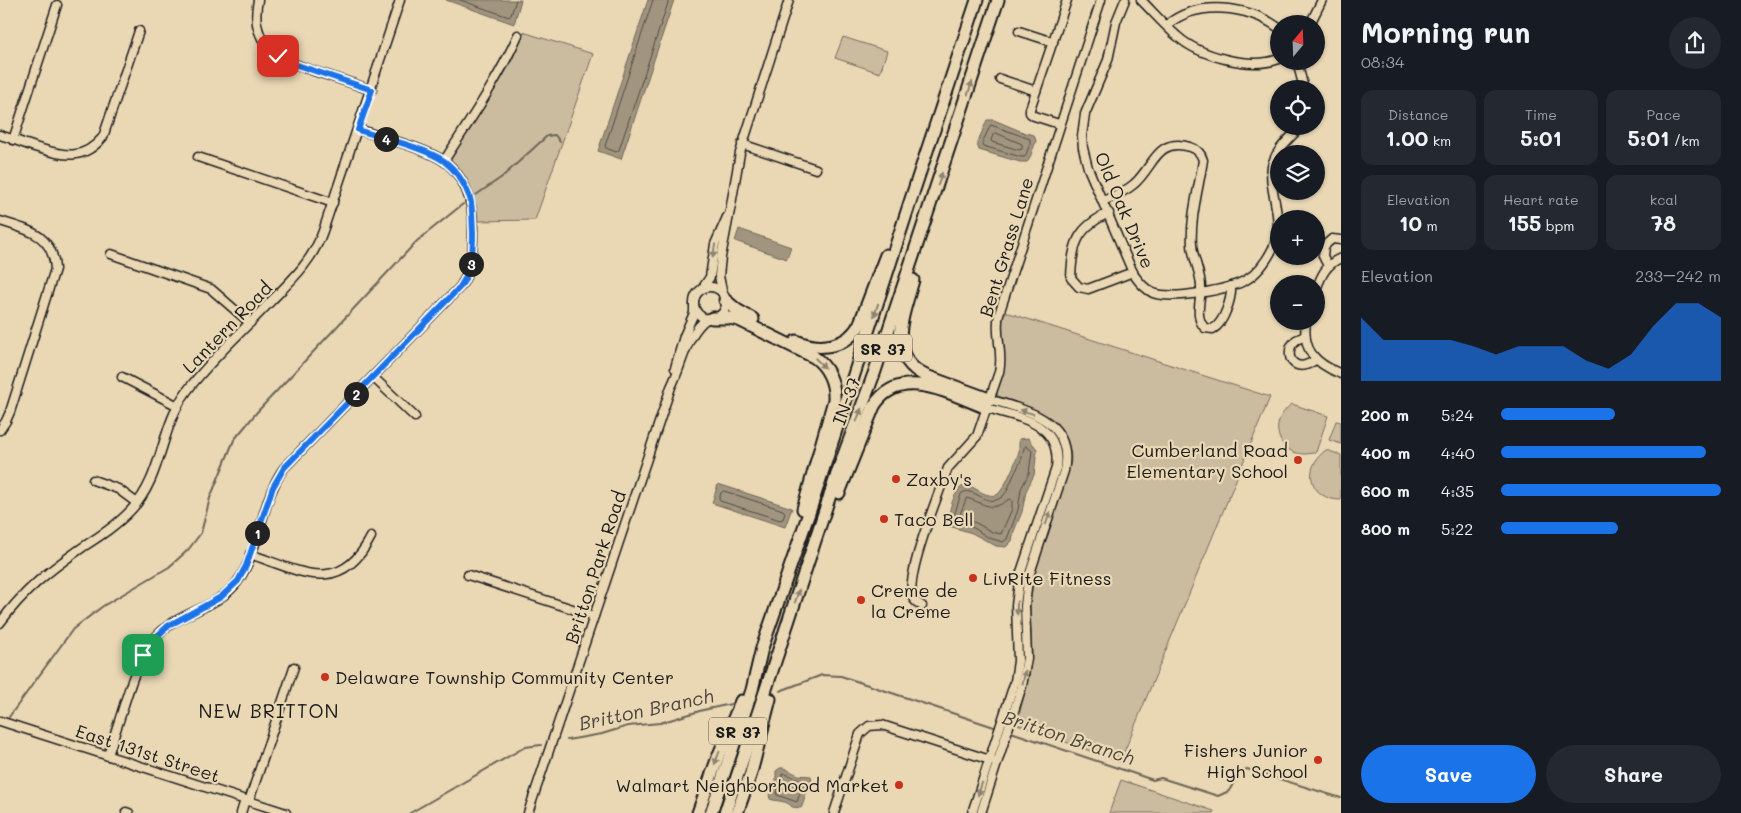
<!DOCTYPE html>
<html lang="en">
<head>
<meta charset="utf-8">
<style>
  body { margin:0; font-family:Mali,sans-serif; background:#242831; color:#f1f3f6; height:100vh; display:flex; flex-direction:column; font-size:19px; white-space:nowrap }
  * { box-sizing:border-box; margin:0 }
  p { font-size:16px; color:#9ea1a6 }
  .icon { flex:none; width:28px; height:28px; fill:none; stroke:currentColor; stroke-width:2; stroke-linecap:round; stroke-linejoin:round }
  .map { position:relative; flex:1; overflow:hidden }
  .drawer { display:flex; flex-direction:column; background:#171b24; width:400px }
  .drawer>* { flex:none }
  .needle { width:32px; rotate:19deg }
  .tools { position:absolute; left:1270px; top:15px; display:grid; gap:10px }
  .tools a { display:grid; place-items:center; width:55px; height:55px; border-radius:50%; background:#171b24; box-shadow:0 1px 4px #0004; font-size:25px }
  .pin { position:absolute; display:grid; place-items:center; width:42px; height:42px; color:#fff; margin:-21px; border-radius:10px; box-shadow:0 2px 8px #0006 }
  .km { position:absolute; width:25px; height:25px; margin:-12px; border-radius:50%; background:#222; color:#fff; font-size:14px; line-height:25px; text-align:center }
  .round { display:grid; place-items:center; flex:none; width:52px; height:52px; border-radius:26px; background:#242831 }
  .overview { display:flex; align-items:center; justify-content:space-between; height:85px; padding:0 20px }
  h1 { font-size:28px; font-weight:700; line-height:38px }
  .figures { display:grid; grid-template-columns:repeat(3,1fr); gap:8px; height:85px; padding:5px 20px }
  .figures div { display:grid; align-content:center; border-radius:12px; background:#242831; text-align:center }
  .figures b { font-size:21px; font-weight:700 }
  .figures small { font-size:14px; font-weight:400 }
  .figures p { font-size:14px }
  .chart { height:140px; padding:10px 20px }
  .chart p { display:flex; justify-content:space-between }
  .chart svg { width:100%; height:90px; margin-top:5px; fill:#1a73e8; opacity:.7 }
  .primary-button { display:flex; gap:10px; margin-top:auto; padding:10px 20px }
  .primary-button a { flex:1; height:58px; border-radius:30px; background:#1a73e8; color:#fff; font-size:20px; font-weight:700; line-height:58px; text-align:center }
  .primary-button a+a { background:#242831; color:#f1f3f6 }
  ul { padding:0 20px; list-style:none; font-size:16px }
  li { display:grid; grid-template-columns:80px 60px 1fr; align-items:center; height:38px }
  li i { height:12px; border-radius:6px; background:#1a73e8 }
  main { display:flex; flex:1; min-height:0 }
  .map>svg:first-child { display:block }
</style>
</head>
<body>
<main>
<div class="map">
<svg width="1341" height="813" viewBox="0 0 1341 813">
  <rect width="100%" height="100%" fill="#ead8b5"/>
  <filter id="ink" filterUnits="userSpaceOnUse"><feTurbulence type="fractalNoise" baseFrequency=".02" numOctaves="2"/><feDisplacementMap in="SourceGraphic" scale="10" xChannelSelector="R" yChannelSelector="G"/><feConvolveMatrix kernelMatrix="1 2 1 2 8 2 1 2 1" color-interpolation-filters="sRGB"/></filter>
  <g filter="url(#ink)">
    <g fill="#ccbc9f" stroke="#746c5e">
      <path d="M523,32L593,54L535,220L476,221C473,191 468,182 449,160L510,65Z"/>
      <polygon points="843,37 887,51 880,73 835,58"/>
      <path d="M1003,311L1270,397L1120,762L1017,724L1030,671L1032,653L1030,608L1034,571L1071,462C1071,457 1071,451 1069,446C1060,415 1024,405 998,396L996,389L1004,363L1001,334Z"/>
      <path d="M1292,404L1328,416L1316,452C1282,463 1263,425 1292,404Z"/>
      <polygon points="1336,421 1341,422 1341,444 1329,440"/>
      <path d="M1326,450L1341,455V500C1310,500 1301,468 1326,450Z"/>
      <polygon points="1121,780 1214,811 1213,813 1109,813"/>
    </g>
    <g fill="#a1957f" stroke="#6c6557">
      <polygon points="446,0 521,0 514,24"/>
      <polygon points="648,0 674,0 621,159 598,151"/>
      <polygon points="987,120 994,120 1025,133 1034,135 1036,141 1029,160 1027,162 1020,162 979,150 977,144"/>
      <polygon points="739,229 791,247 787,259 735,241"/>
      <path d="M1028,438L1037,449L1034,475L1026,491L1022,512L1014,531L1012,541L1006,547L996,546L972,533L949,526C946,518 954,488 964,486C973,484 980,494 989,495C993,496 996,496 999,493C1005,487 1017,460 1019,451C1019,447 1019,443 1019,439Z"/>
      <polygon points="718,484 792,508 785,527 712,503"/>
      <path d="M780,768H784L798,775L811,776L812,782C804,792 806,799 801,808L792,807C787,800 778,802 770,799L769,795L776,784V771Z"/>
    </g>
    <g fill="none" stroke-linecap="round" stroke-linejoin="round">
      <g stroke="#514c44" stroke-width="1">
        <polyline points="460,0 509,17 511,15 516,0"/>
        <polyline points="653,0 605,146 606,148 616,152 619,150 669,0"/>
        <polygon points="991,125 1030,139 1030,144 1025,157 1021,157 983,146 982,144"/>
        <polygon points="996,133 1022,144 1022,149 1019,150 992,142 991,140 993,135"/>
        <path d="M1026,446L1032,451L1029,473L1021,489L1018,510L1007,539L1003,542L989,538L974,528L953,522V519L961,494C972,483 988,512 1004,495C1008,491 1010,483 1013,477C1017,468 1023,459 1024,448Z"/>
        <polygon points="724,491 783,510 785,513 783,519 780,520 720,501 719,499 721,493"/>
        <path d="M967,498C986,504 991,513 1009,499L1012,500V509L1001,534L992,532L976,523L961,518L960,515Z"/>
        <polygon points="783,773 804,781 797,802 777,795"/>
      </g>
      <g stroke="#6c6557" stroke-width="2">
        <polyline points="476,195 502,177 547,136 555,135 560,142"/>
        <polyline points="780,691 822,675 841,676 997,728"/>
        <polyline points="9,717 73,629 103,606 169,567 188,550 201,533 210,498 234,440 257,412 417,241 463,204"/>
        <polyline points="1011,732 1153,780 1161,778 1218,796 1229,791 1239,773 1247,769 1341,798"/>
        <polyline points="567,740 602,734 628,726 660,723 703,710 731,704"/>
        <polyline points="410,813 525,747 541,745"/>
      </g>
      <defs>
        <g id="minor">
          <path d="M258,0C248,48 283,61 320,73C337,78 354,84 372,90"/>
          <path d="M1125,0L1116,22L1108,60L1085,114L1082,136L1083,148L1088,168L1134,275C1139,282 1145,289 1153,293C1173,300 1228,290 1246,280C1258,273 1267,260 1273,248C1287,219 1265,187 1273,162C1278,147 1291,138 1301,126"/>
          <path d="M1141,0C1153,12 1164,25 1177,36C1199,56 1250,70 1279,59"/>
          <polyline points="1310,24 1322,0"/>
          <path d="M1167,25C1197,0 1247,5 1279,28"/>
          <polyline points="1019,31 1053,42"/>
          <polyline points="1297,61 1304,89"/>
          <polyline points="1000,79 1036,91"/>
          <polyline points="1059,124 1034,116 1030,113 1030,109 1067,0"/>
          <path d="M0,135C13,139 25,144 38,148C65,156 83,161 103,137L139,31"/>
          <polyline points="13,140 57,5"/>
          <polyline points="742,144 816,169"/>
          <polyline points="198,157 333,203"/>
          <path d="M444,161C470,120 498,80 518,35"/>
          <path d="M1103,201C1114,196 1125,192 1134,184C1154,167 1156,137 1190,147C1197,149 1201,153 1203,160C1199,188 1190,217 1192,245C1193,259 1201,273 1201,287C1201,299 1194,318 1205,328L1213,329C1224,323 1232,298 1231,286"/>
          <path d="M1109,213C1077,227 1072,245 1071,278L1079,287L1088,289L1133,272"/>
          <path d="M0,221C28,230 53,234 55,269L10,412L6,421L0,430"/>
          <polyline points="111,254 211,289 250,323"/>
          <polyline points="1328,266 1323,256 1324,246 1332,239 1341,240"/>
          <circle cx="710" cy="303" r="16"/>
          <polyline points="702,289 710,277 715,244 727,217"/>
          <path d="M1316,290C1321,276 1326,264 1341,258"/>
          <polyline points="723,295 719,276 721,257 731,205 740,153 789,0"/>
          <path d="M1306,321C1302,351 1315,363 1341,374"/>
          <path d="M1305,336L1296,340L1291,346C1285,365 1302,372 1316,359"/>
          <polyline points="675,368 684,336 694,313 694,305"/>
          <polyline points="122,377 178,406"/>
          <polyline points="373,377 415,417"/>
          <polyline points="93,480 118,489 137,503"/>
          <path d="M250,554C300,571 340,597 371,537"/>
          <polyline points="468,575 594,616"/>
          <path d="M922,606C918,603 913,601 912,595C907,572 937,498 946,473L948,468L977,436L999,372C1004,353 994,333 999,314L1101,0"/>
          <path d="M0,623C24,590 50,570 83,547C100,536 117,525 131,510C163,477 160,427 187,391C210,360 245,329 272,300C293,279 313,260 323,231L400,0"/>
          <polyline points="0,721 286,813"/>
          <path d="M108,756C113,738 119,722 124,705C134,673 144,640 174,622C196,609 223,602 238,581C260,550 261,500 284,468L460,287C472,270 473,252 473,232C473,222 473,212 470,202C467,187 457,170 444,161C423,147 382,138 358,129"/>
          <polyline points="249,801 294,667"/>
          <polyline points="126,812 129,813"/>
          <polyline points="241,813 245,800"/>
          <path d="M528,813L671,387C683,364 686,333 708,318"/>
          <polyline points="834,813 860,734 869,726 882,725 993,761"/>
          <path d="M972,813L1015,681L1018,661L1016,605L1020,575L1056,468C1062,423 1021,418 987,408"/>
          <path d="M981,813L1022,686L1027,658L1025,606L1028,579L1064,471C1074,419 1027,411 989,399"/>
        </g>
        <g id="highway">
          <path d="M913,280C904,314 884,356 926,376L989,399"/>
          <polyline points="725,300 737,310 753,319"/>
          <path d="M712,318H729L739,320L814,357C828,367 835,383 834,400L803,509"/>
          <path d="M796,341C819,351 848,348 860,323L886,255"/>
          <path d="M839,493L874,406C900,364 952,395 987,408"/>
          <polyline points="698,813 718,757 741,701"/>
          <polyline points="711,813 752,690 762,648 810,510 912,196 977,0"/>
          <polyline points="725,813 839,468 875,371 998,0"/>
          <polyline points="737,813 751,773 770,699"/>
        </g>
      </defs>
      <use href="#minor" stroke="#1c1c1c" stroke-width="11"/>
      <use href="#highway" stroke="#1c1c1c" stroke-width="15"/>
      <use href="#minor" stroke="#ead8b5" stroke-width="8"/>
      <use href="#highway" stroke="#ead8b5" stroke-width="11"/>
    </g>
    <defs><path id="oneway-solid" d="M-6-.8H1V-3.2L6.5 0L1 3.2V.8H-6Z" transform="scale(1.25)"/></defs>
    <g fill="#8d8370">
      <use href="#oneway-solid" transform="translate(970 88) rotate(-72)"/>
      <use href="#oneway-solid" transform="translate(940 179) rotate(-72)"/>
      <use href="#oneway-solid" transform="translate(714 251) rotate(99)"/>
      <use href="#oneway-solid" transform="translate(876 310) rotate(108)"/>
      <use href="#oneway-solid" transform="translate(820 363) rotate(44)"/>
      <use href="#oneway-solid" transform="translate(1027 412) rotate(-162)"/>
      <use href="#oneway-solid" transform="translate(859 415) rotate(-70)"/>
      <use href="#oneway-solid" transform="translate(1048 518) rotate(-71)"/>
      <use href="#oneway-solid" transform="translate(797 596) rotate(-72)"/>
      <use href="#oneway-solid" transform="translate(1017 608) rotate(89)"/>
      <use href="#oneway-solid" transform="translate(1024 677) rotate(-78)"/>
      <use href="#oneway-solid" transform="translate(717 758) rotate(111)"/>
      <use href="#oneway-solid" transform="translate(980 789) rotate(108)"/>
    </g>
  </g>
  <g fill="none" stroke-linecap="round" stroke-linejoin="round" filter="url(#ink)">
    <defs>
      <path id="route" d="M143,655L153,640L168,626L221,597L238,581L246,566L273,487L284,468L460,287C472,270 473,252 473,232C472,221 473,209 470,198C465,184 456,170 444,161C423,147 382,138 358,130L372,90L291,63L278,56"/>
    </defs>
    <use href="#route" stroke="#fff" stroke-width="10"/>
    <use href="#route" stroke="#1a73e8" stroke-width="6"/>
  </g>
  <g fill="#c8321e" stroke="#ead8b5" stroke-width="2">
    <circle cx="1298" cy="460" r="5"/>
    <circle cx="896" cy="479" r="5"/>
    <circle cx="884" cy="519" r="5"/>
    <circle cx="973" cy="578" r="5"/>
    <circle cx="861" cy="600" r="5"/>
    <circle cx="325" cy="677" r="5"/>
    <circle cx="1318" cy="760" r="5"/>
    <circle cx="899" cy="785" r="5"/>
  </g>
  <g text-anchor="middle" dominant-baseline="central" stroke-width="4.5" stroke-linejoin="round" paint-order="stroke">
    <g fill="#ead8b5" stroke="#5a544a" stroke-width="1">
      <rect x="854" y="334.5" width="58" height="27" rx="4"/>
      <rect x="709" y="717.5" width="58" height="27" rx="4"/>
    </g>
    <g font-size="16" font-weight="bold" fill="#1c1c1c">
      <text x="883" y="348">SR 37</text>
      <text x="738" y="731">SR 37</text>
    </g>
    <g font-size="18" fill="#1c1c1c" stroke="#ead8b5">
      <text transform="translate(1125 210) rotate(67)">Old Oak Drive</text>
      <text transform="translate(1006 247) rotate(-73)">Bent Grass Lane</text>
      <text transform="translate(227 327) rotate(-46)">Lantern Road</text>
      <text transform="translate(846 401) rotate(-70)">IN-37</text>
      <text transform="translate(595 567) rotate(-72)">Britton Park Road</text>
      <text transform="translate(148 753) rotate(18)">East 131st Street</text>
    </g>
    <g font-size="18" fill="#1c1c1c" stroke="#ead8b5" text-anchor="start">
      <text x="1288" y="450" text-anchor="end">Cumberland Road<tspan x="1288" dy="21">Elementary School</tspan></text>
      <text x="906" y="479">Zaxby's</text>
      <text x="894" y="519">Taco Bell</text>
      <text x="983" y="578">LivRite Fitness</text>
      <text x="871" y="590">Creme de<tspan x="871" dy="21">la Creme</tspan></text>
      <text x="335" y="677">Delaware Township Community Center</text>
      <text x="1308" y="750" text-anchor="end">Fishers Junior<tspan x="1308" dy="21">High School</tspan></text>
      <text x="889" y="785" text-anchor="end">Walmart Neighborhood Market</text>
    </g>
    <g font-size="19" font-style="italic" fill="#4b463f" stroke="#ead8b5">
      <text transform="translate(646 709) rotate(-12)">Britton Branch</text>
      <text transform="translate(1069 737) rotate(18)">Britton Branch</text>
    </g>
    <g font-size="19" letter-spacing="1" fill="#1c1c1c" stroke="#ead8b5">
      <text x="269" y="710">NEW BRITTON</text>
    </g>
  </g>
</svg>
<div class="tools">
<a><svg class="needle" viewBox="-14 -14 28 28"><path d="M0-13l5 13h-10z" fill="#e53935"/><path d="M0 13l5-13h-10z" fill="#9ea1a6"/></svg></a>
<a><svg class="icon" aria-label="locate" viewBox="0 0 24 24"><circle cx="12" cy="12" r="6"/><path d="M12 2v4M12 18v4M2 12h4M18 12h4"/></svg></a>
<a><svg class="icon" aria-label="layers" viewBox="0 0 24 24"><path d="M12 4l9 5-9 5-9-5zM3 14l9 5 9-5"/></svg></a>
<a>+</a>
<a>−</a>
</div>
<div class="pin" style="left:143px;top:655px;background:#1e9e55"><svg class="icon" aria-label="arrive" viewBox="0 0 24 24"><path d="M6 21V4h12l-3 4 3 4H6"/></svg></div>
<div class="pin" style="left:278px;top:56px;background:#d93025"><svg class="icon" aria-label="check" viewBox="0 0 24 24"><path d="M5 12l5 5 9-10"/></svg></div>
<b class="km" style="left:257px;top:533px">1</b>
<b class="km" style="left:356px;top:394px">2</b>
<b class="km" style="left:471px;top:264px">3</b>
<b class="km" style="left:386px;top:139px">4</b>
</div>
<section class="drawer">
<div class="overview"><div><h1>Morning run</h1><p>08:34</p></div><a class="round"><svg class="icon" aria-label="share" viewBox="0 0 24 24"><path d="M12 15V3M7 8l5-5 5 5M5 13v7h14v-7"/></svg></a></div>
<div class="figures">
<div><p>Distance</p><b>1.00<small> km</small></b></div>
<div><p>Time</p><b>5:01</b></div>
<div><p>Pace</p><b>5:01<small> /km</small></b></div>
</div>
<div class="figures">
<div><p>Elevation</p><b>10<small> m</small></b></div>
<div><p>Heart rate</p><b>155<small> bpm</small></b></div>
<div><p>kcal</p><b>78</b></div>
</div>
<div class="chart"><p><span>Elevation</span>233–242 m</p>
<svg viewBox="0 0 160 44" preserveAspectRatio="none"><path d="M0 44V13L10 24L20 24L30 24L40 24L50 27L60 31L70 27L80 27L90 27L100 34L110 38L120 31L130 17L140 6L150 6L160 13V44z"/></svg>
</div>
<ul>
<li><b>200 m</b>5:24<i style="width:52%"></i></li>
<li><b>400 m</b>4:40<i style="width:93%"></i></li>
<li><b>600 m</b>4:35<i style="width:100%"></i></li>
<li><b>800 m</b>5:22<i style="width:53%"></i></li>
</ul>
<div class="primary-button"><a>Save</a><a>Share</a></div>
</section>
</main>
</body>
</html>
